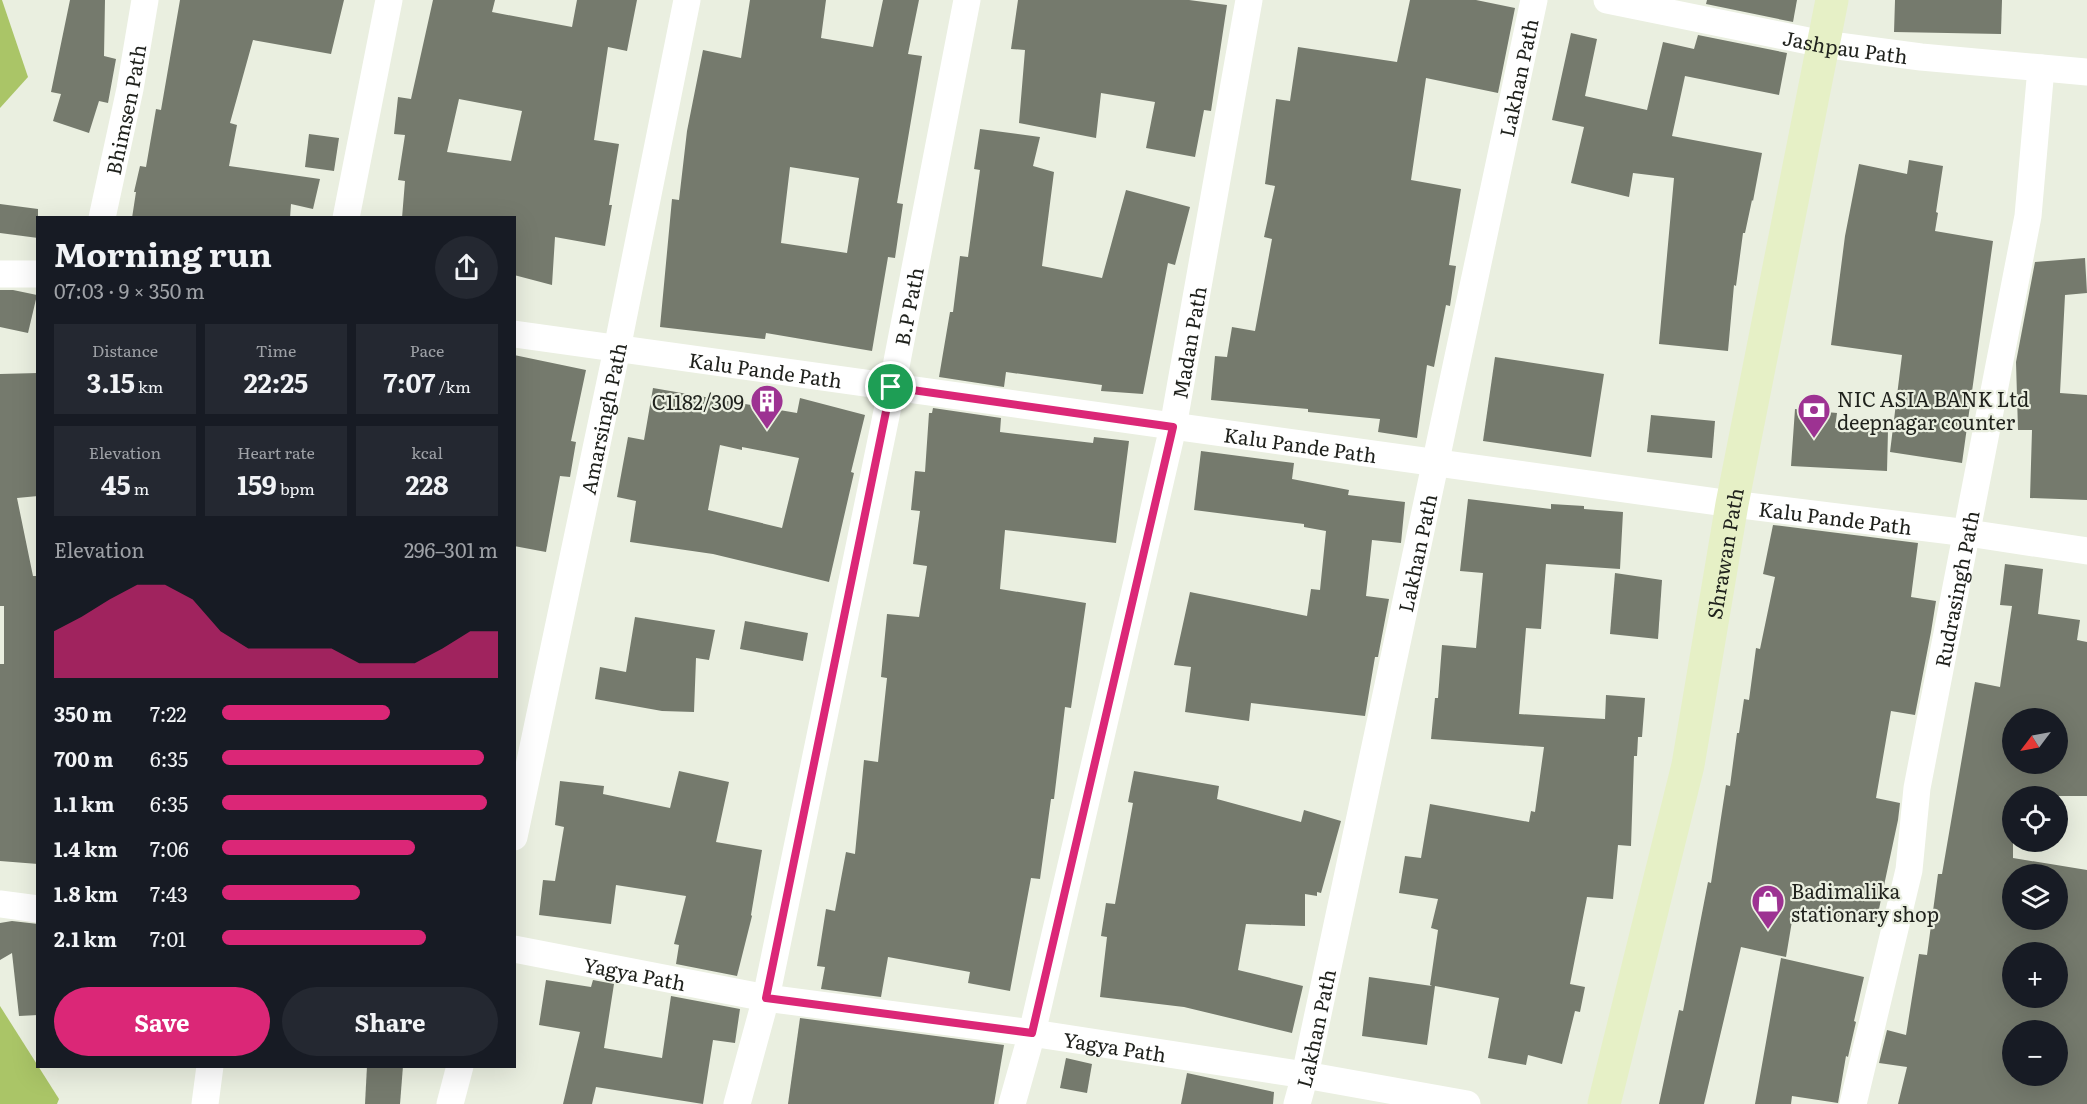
<!DOCTYPE html>
<html lang="en">
<head>
<meta charset="utf-8">
<style>
  body { margin:0; font-family:Literata,serif; background:#242831; color:#f1f3f6; height:100vh; display:flex; flex-direction:column; font-size:22px; white-space:nowrap }
  * { box-sizing:border-box; margin:0 }
  p { font-size:20px; color:#9ea1a6 }
  .icon { flex:none; width:33px; height:33px; fill:none; stroke:currentColor; stroke-width:2; stroke-linecap:round; stroke-linejoin:round }
  .map { position:relative; flex:1; overflow:hidden }
  .panel { position:absolute; left:36px; top:216px; width:480px; height:852px; display:flex; flex-direction:column; background:#171b24; border-radius:0px; box-shadow:0 6px 24px #0002 }
  .panel>* { flex:none }
  .needle { width:39px; rotate:238deg }
  .tools { position:absolute; left:2002px; top:708px; display:grid; gap:12px }
  .tools a { display:grid; place-items:center; width:66px; height:66px; border-radius:50%; background:#171b24; box-shadow:0 6px 24px #0002; font-size:30px }
  .pin { position:absolute; display:grid; place-items:center; width:51px; height:51px; color:#fff; margin:-26px; border:3px solid #fff; border-radius:50%; box-shadow:0 2px 6px #0007 }
  .round { display:grid; place-items:center; flex:none; width:63px; height:63px; border-radius:32px; background:#242831 }
  .overview { display:flex; align-items:center; justify-content:space-between; height:102px; padding:0 18px }
  h1 { font-size:33px; font-weight:700; line-height:45px }
  .figures { display:grid; grid-template-columns:repeat(3,1fr); gap:9px; height:102px; padding:6px 18px }
  .figures div { display:grid; align-content:center; border-radius:0px; background:#242831; text-align:center }
  .figures b { font-size:26px; font-weight:700 }
  .figures small { font-size:16px; font-weight:400 }
  .figures p { font-size:16px }
  .chart { height:168px; padding:12px 18px }
  .chart p { display:flex; justify-content:space-between }
  .chart svg { width:100%; height:108px; margin-top:6px; fill:#db2777; opacity:.7 }
  .cta { display:flex; gap:12px; margin-top:auto; padding:12px 18px }
  .cta a { flex:1; height:69px; border-radius:36px; background:#db2777; color:#fff; font-size:24px; font-weight:700; line-height:69px; text-align:center }
  .cta a+a { background:#242831; color:#f1f3f6 }
  ul { padding:0 18px; list-style:none; font-size:20px }
  li { display:grid; grid-template-columns:96px 72px 1fr; align-items:center; height:45px }
  li i { height:15px; border-radius:8px; background:#db2777 }
  .map>svg:first-child { display:block }
</style>
</head>
<body>
<div class="map">
<svg width="2087" height="1104" viewBox="0 0 2087 1104">
  <rect width="100%" height="100%" fill="#eaefe0"/>
  <g fill="#aac567">
    <polygon points="0,0 2,0 28,77 0,108"/>
    <polygon points="0,1006 59,1099 57,1104 0,1104"/>
  </g>
  <g fill="#757a6d" fill-rule="evenodd">
    <polygon points="70,0 105,0 104,56 116,59 108,103 99,101 89,133 53,121 61,94 51,92"/>
    <polygon points="180,0 344,0 331,54 253,40 230,123 237,125 229,166 320,179 313,209 291,204 290,218 132,218 136,192 134,192 140,166 146,167 156,109 161,110"/>
    <path d="M433,0H495L492,12L572,27L577,0H637L627,51L608,47L594,140L619,144L609,205H612L605,246L555,237L552,285L514,275V218H402L405,181L398,180L405,135L394,134L398,97L411,99ZM459,99L522,111L511,161L447,152Z"/>
    <path d="M750,0H826L821,38L873,47L883,0H919L908,54L922,56L897,203L903,204L895,258L888,257L872,351L766,333L765,339L660,327L672,199L679,200L687,131L703,50L741,58ZM790,167L859,178L847,253L781,243Z"/>
    <polygon points="1018,0 1189,0 1227,5 1211,111 1204,110 1195,157 1146,148 1155,102 1101,93 1096,138 1019,123 1025,50 1011,49"/>
    <polygon points="1410,0 1476,0 1515,8 1498,93 1426,78 1411,180 1461,189 1449,265 1456,266 1450,306 1446,305 1434,367 1427,365 1417,438 1378,432 1380,419 1308,412 1308,409 1211,400 1215,356 1227,357 1232,327 1255,331 1272,239 1264,237 1275,186 1265,184 1276,99 1290,101 1298,47 1397,62"/>
    <polygon points="1707,0 1797,0 1793,22 1706,4"/>
    <polygon points="1895,0 2002,0 2001,34 1894,32"/>
    <polygon points="1571,33 1597,39 1585,96 1647,110 1663,42 1694,49 1698,35 1787,53 1779,95 1685,76 1672,136 1762,153 1753,201 1752,200 1745,233 1743,233 1736,286 1734,285 1728,351 1659,344 1674,178 1633,173 1629,197 1571,183 1584,127 1552,120"/>
    <polygon points="980,129 1040,137 1033,166 1054,172 1042,266 1102,278 1126,190 1190,207 1175,265 1168,263 1143,394 1101,391 1102,385 1006,372 1004,387 939,377 950,312 953,312 960,256 968,257 980,170 974,169"/>
    <polygon points="309,134 339,138 334,171 305,167"/>
    <polygon points="1909,160 1943,166 1936,212 1938,213 1935,231 1993,241 1962,463 1890,452 1902,355 1831,345 1845,236 1859,164 1907,174"/>
    <polygon points="0,204 38,209 38,238 0,233"/>
    <polygon points="2085,258 2087,293 2065,295 2060,393 2087,395 2087,500 2030,498 2032,430 2018,430 2016,362 2035,262"/>
    <polygon points="0,290 13,290 37,295 28,333 0,327"/>
    <polygon points="514,355 586,370 571,441 576,442 570,477 560,476 546,552 514,546"/>
    <polygon points="1495,357 1604,374 1591,457 1483,441"/>
    <polygon points="38,373 38,496 17,498 33,576 38,576 38,864 0,861 0,664 4,664 4,606 0,606 0,374"/>
    <path d="M653,388L797,413L800,398L865,415L851,472L854,473L829,582L713,554L630,542L636,501L617,497L628,437L644,440ZM720,445L742,450V447L799,458L782,528L708,510Z"/>
    <polygon points="933,408 1001,418 1000,432 1093,443 1094,437 1129,441 1116,543 1005,530 1000,589 1086,603 1071,708 1065,707 1054,799 1051,799 1040,879 1031,878 1010,991 968,983 970,972 888,957 881,997 821,989 825,967 817,966 826,909 835,911 846,852 855,854 864,760 878,762 887,678 881,677 887,614 919,617 927,566 913,564 920,511 911,510 915,471 925,472 929,413 932,413"/>
    <polygon points="1795,409 1837,413 1835,428 1888,430 1887,471 1791,466"/>
    <polygon points="1651,415 1715,421 1712,458 1647,452"/>
    <polygon points="1201,451 1294,463 1292,479 1349,490 1348,495 1405,502 1401,543 1372,540 1366,596 1389,599 1378,657 1375,657 1365,716 1251,703 1249,721 1185,712 1191,667 1174,665 1190,592 1307,616 1311,589 1320,590 1326,531 1304,527 1304,524 1194,510"/>
    <polygon points="1468,499 1551,509 1551,504 1584,506 1584,509 1623,512 1620,569 1546,564 1541,629 1526,628 1519,714 1605,719 1606,695 1645,698 1642,737 1638,737 1637,756 1634,756 1631,846 1618,845 1613,899 1587,897 1570,984 1585,987 1580,1012 1575,1011 1562,1064 1528,1055 1526,1065 1488,1058 1499,998 1435,986 1427,1045 1362,1036 1369,977 1432,986 1430,985 1438,930 1431,928 1438,899 1399,893 1405,856 1421,858 1430,804 1529,822 1531,811 1535,812 1544,747 1431,739 1435,698 1438,698 1442,645 1476,648 1483,573 1460,571"/>
    <polygon points="1773,525 1918,543 1911,597 1936,601 1931,632 1915,715 1891,711 1876,798 1900,803 1898,820 1876,923 1794,909 1786,957 1741,947 1704,1104 1659,1104 1679,1010 1683,1011 1708,882 1711,883 1726,785 1730,786 1737,733 1739,733 1744,699 1749,700 1756,648 1760,649 1775,577 1763,574"/>
    <path d="M2005,564L2043,569L2038,614L2080,620L2077,640L2087,642V796H2013V858L2087,870V1104H1898L1907,1067L1879,1063L1887,1030L1906,1035L1919,954L1927,955L1938,874H1942L1975,682L2000,687L2012,606L2000,605ZM2013,718H2058V764H2013ZM2013,874H2058V920H2013ZM2013,952H2058V998H2013ZM2013,1030H2058V1076H2013Z"/>
    <polygon points="1615,573 1662,580 1658,639 1610,634"/>
    <polygon points="635,617 715,630 709,660 696,658 694,712 662,711 595,699 600,667 626,672"/>
    <polygon points="745,621 808,633 803,661 740,649"/>
    <polygon points="679,771 729,782 716,842 762,850 751,915 752,916 737,976 676,964 679,945 674,944 686,896 616,885 611,924 539,915 543,880 555,881 564,827 555,825 560,781 604,786 603,794 670,808"/>
    <polygon points="1134,771 1219,786 1217,799 1301,822 1304,810 1341,821 1321,893 1317,892 1317,896 1305,894 1305,926 1246,924 1238,970 1303,986 1292,1033 1184,1007 1100,997 1107,937 1101,936 1106,903 1115,904 1133,803 1128,802"/>
    <polygon points="12,921 38,924 38,1015 19,1016 12,953 0,960 0,923"/>
    <polygon points="1781,958 1864,977 1854,1021 1856,1022 1848,1057 1846,1056 1838,1103 1792,1096 1791,1104 1755,1104"/>
    <polygon points="546,980 591,987 593,980 614,984 604,1048 662,1058 671,996 740,1009 735,1043 713,1040 703,1104 596,1087 592,1104 563,1104 580,1032 539,1025"/>
    <polygon points="800,1018 1004,1045 994,1104 788,1104"/>
    <polygon points="1066,1058 1092,1064 1087,1093 1060,1088"/>
    <polygon points="367,1066 403,1066 400,1104 365,1104"/>
    <polygon points="1187,1073 1274,1092 1273,1104 1181,1104"/>
  </g>
  <g fill="none" stroke-linecap="round" stroke-linejoin="round">
    <g stroke="#fff" stroke-width="27">
      <path id="s1" d="M1607,0L1823,44L1921,57L2087,72"/>
      <path id="s2" d="M102,218L130,89L145,0"/>
      <polyline points="346,218 389,0"/>
      <polyline points="0,274 38,274"/>
      <path id="s3" d="M514,334L1732,504L1968,533L2087,551"/>
      <path id="s4" d="M514,837L617,349L687,0"/>
      <polyline points="0,904 38,909"/>
      <path id="s5" d="M514,949L766,998L1032,1033L1305,1075L1467,1104"/>
      <polyline points="205,1104 210,1066"/>
      <polyline points="450,1104 460,1066"/>
      <path id="s6" d="M737,1104L766,998L892,387L967,0"/>
      <path id="s7" d="M1012,1104L1032,1033L1173,427L1249,0"/>
      <path id="s8" d="M1297,1104L1305,1075L1534,0"/>
      <path id="s9" d="M1853,1104L1909,870L1917,788L2028,216L2041,68"/>
    </g>
    <path stroke="#e6f0c6" stroke-width="33" id="s10" d="M1604,1104L1688,765L1732,504L1832,0"/>
  </g>
  <g fill="none" stroke-linecap="round" stroke-linejoin="round">
    <defs>
      <polygon id="route" points="891,387 1173,427 1032,1033 766,998"/>
    </defs>
    <use href="#route" stroke="#fff" stroke-width="12"/>
    <use href="#route" stroke="#db2777" stroke-width="8"/>
  </g>
  <defs>
    <symbol id="building-pin" viewBox="-11 -11 22 30"><path d="M0 17L-7.5 6A9.5 9.5 0 1 1 7.5 6Z" fill="#9d3292" stroke="#eaefe0"/><path d="M-4-6H4V6H1V3H-1V6H-4ZM-2.5-4.3h1.7v1.8h-1.7ZM.8-4.3h1.7v1.8H.8ZM-2.5-1h1.7V.8h-1.7ZM.8-1h1.7V.8H.8Z" fill="#fff"/></symbol>
    <symbol id="bank-pin" viewBox="-11 -11 22 30"><path d="M0 17L-7.5 6A9.5 9.5 0 1 1 7.5 6Z" fill="#9d3292" stroke="#eaefe0"/><path d="M-6-4H6V4H-6ZM0-2.3a2.3 2.3 0 1 0 0 4.6a2.3 2.3 0 1 0 0-4.6Z" fill="#fff"/></symbol>
    <symbol id="shop-pin" viewBox="-11 -11 22 30"><path d="M0 17L-7.5 6A9.5 9.5 0 1 1 7.5 6Z" fill="#9d3292" stroke="#eaefe0"/><path d="M-5-2.5h2.3a2.7 3.5 0 0 1 5.4 0H5L5.5 6h-11ZM-1.5-2.5h3a1.5 2.3 0 0 0-3 0Z" fill="#fff"/></symbol>
  </defs>
  <g fill-rule="evenodd">
    <use href="#building-pin" x="748" y="382" width="38" height="52"/>
    <use href="#bank-pin" x="1795" y="391" width="38" height="52"/>
    <use href="#shop-pin" x="1749" y="882" width="38" height="52"/>
  </g>
  <g text-anchor="middle" dominant-baseline="central" stroke-width="4.5" stroke-linejoin="round" paint-order="stroke">
    <g font-size="20" fill="#1f211c" stroke="#eaefe0">
      <text stroke="none"><textPath href="#s1" startOffset="243">Jashpau Path</textPath></text>
      <text stroke="none"><textPath href="#s8" startOffset="1050">Lakhan Path</textPath></text>
      <text stroke="none"><textPath href="#s2" startOffset="111">Bhimsen Path</textPath></text>
      <text stroke="none"><textPath href="#s6" startOffset="816">B.P Path</textPath></text>
      <text stroke="none"><textPath href="#s7" startOffset="782">Madan Path</textPath></text>
      <text stroke="none"><textPath href="#s3" startOffset="254">Kalu Pande Path</textPath></text>
      <text stroke="none"><textPath href="#s4" startOffset="428">Amarsingh Path</textPath></text>
      <text stroke="none"><textPath href="#s3" startOffset="794">Kalu Pande Path</textPath></text>
      <text stroke="none"><textPath href="#s3" startOffset="1334">Kalu Pande Path</textPath></text>
      <text stroke="none"><textPath href="#s8" startOffset="564">Lakhan Path</textPath></text>
      <text stroke="none"><textPath href="#s10" startOffset="564">Shrawan Path</textPath></text>
      <text stroke="none"><textPath href="#s9" startOffset="526">Rudrasingh Path</textPath></text>
      <text stroke="none"><textPath href="#s5" startOffset="123">Yagya Path</textPath></text>
      <text stroke="none"><textPath href="#s8" startOffset="78">Lakhan Path</textPath></text>
      <text stroke="none"><textPath href="#s5" startOffset="609">Yagya Path</textPath></text>
    </g>
    <g font-size="20" fill="#1f211c" stroke="#eaefe0" text-anchor="start">
      <text x="1837" y="398">NIC ASIA BANK Ltd<tspan x="1837" dy="23">deepnagar counter</tspan></text>
      <text x="744" y="401" text-anchor="end">C1182/309</text>
      <text x="1791" y="890">Badimalika<tspan x="1791" dy="23">stationary shop</tspan></text>
    </g>
  </g>
</svg>
<div class="tools">
<a><svg class="needle" viewBox="-14 -14 28 28"><path d="M0-13l5 13h-10z" fill="#e53935"/><path d="M0 13l5-13h-10z" fill="#9ea1a6"/></svg></a>
<a><svg class="icon" aria-label="locate" viewBox="0 0 24 24"><circle cx="12" cy="12" r="6"/><path d="M12 2v4M12 18v4M2 12h4M18 12h4"/></svg></a>
<a><svg class="icon" aria-label="layers" viewBox="0 0 24 24"><path d="M12 4l9 5-9 5-9-5zM3 14l9 5 9-5"/></svg></a>
<a>+</a>
<a>−</a>
</div>
<div class="pin" style="left:891px;top:387px;background:#1e9e55"><svg class="icon" aria-label="arrive" viewBox="0 0 24 24"><path d="M6 21V4h12l-3 4 3 4H6"/></svg></div>
<section class="panel">
<div class="overview"><div><h1>Morning run</h1><p>07:03 · 9 × 350 m</p></div><a class="round"><svg class="icon" aria-label="share" viewBox="0 0 24 24"><path d="M12 15V3M7 8l5-5 5 5M5 13v7h14v-7"/></svg></a></div>
<div class="figures">
<div><p>Distance</p><b>3.15<small> km</small></b></div>
<div><p>Time</p><b>22:25</b></div>
<div><p>Pace</p><b>7:07<small> /km</small></b></div>
</div>
<div class="figures">
<div><p>Elevation</p><b>45<small> m</small></b></div>
<div><p>Heart rate</p><b>159<small> bpm</small></b></div>
<div><p>kcal</p><b>228</b></div>
</div>
<div class="chart"><p><span>Elevation</span>296–301 m</p>
<svg viewBox="0 0 160 44" preserveAspectRatio="none"><path d="M0 44V25L10 19L20 12L30 6L40 6L50 12L60 25L70 32L80 32L90 32L100 32L110 38L120 38L130 38L140 32L150 25L160 25V44z"/></svg>
</div>
<ul>
<li><b>350 m</b>7:22<i style="width:61%"></i></li>
<li><b>700 m</b>6:35<i style="width:95%"></i></li>
<li><b>1.1 km</b>6:35<i style="width:96%"></i></li>
<li><b>1.4 km</b>7:06<i style="width:70%"></i></li>
<li><b>1.8 km</b>7:43<i style="width:50%"></i></li>
<li><b>2.1 km</b>7:01<i style="width:74%"></i></li>
</ul>
<div class="cta"><a>Save</a><a>Share</a></div>
</section>
</div>
</body>
</html>
